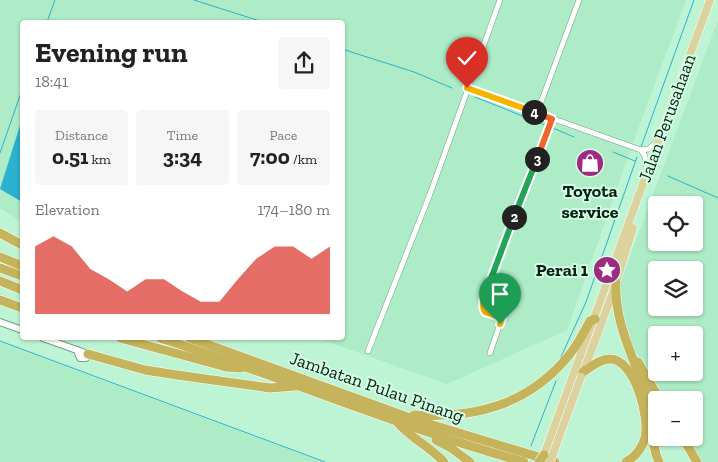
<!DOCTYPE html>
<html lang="en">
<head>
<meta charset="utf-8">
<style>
  body { margin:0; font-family:"Zilla Slab",serif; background:#f6f6f6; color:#222; height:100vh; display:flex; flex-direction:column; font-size:19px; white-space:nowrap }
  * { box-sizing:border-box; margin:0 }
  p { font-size:16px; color:#767676 }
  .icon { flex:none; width:28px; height:28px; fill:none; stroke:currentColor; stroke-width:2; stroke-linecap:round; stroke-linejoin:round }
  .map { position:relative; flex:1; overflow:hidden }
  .details { position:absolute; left:20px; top:20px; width:325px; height:320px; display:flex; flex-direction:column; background:#fff; border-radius:5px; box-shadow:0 1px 4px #0004 }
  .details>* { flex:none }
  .tools { position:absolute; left:648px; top:196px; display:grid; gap:10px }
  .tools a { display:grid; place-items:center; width:55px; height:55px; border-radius:5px; background:#fff; box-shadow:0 1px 4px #0004; font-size:25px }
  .pin { position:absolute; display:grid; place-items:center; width:42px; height:42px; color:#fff; margin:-51px -21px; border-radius:50% 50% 50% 0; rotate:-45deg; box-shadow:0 0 5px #0007 }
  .pin .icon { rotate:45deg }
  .km { position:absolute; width:25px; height:25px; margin:-12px; border-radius:50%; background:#222; color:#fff; font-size:14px; line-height:25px; text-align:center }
  .round { display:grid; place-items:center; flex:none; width:52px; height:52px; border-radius:5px; background:#f6f6f6 }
  .overview { display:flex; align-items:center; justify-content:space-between; height:85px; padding:0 15px }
  h1 { font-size:28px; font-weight:700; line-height:38px }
  .stats { display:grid; grid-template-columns:repeat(3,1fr); gap:8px; height:85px; padding:5px 15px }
  .stats div { display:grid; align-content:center; border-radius:5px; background:#f6f6f6; text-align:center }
  .stats b { font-size:21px; font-weight:700 }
  .stats small { font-size:14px; font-weight:400 }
  .stats p { font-size:14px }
  .chart { height:140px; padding:10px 15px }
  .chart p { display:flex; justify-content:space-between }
  .chart svg { width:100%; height:90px; margin-top:5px; fill:#d93025; opacity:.7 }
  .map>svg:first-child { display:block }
</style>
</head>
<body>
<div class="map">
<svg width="718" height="462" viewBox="0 0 718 462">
  <rect width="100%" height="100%" fill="#bdf4d4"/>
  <g fill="#adecc7" fill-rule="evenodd">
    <polygon points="0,0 686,0 634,140 567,330 447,384 317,338 342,338 342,22 22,22 22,222 0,208"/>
    <path d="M718,20V462H702L687,438H694V400H664L630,342L621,315L619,286ZM656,205H694V242H656ZM656,270H694V308H656ZM656,335H694V372H656Z"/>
    <polygon points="0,342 16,348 322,462 0,462"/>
  </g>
  <polygon fill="#2cb1d1" points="22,119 22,202 0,189"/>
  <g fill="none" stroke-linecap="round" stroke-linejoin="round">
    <g stroke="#2cb1d1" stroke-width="1">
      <polyline points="194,0 263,22"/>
      <polyline points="47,22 55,0"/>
      <polyline points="342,49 414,72 452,88"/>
      <polyline points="475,97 545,125"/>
      <polyline points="553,128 574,137"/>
      <polyline points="641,147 694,0"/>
      <polyline points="613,152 635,161"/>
      <polyline points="0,153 22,90"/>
      <polyline points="668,176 718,198"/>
      <polyline points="0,341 325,462"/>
      <polyline points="561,357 586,302 637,157"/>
      <polyline points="531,446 556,381"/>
    </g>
    <defs>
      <g id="minor">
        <polyline points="467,88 641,150 645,156 646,168"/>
        <polyline points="537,113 579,0"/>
        <polyline points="641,150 649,149 655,143"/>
        <polyline points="368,351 430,194 500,0"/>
        <polyline points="490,353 502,318 485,312 482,302 552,119"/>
      </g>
      <g id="tertiary">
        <polyline points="0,322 22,330"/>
        <polyline points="43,338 88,354"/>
        <polyline points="77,350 80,358 86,358 88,354"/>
      </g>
      <g id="primary">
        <polyline points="583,373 613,292 633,228"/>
        <polyline points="544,455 710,0"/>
      </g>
      <g id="motorway">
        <polyline points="0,233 22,245"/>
        <polyline points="0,257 22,266"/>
        <polyline points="0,268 22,276"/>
        <polyline points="0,281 22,290"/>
        <path d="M616,283C614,330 641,368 651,413C655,430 651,446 659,462"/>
        <polyline points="0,300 22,308"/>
        <polyline points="120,338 226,367 241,368"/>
        <path d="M160,338C282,377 400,427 524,462"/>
        <polyline points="190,338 413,419 555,462"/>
        <polyline points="88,354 145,370 177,375 270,388 296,386"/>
        <polyline points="638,362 660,400"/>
        <path d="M583,372C592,367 599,359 610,359C635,359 650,418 645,438C642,448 635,457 626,462"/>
        <path d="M414,415C476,419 530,404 570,354C578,344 584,332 590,321L595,319"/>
        <path d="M398,423C411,438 430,447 444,462"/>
        <polyline points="683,438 697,462"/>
        <polyline points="436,440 451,448 470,462"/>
      </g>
    </defs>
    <use href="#minor" stroke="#6ea284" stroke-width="6"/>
    <use href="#tertiary" stroke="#6ea284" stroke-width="8"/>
    <use href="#primary" stroke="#fff" stroke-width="9"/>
    <use href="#motorway" stroke="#fff" stroke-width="10"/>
    <use href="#minor" stroke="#fff" stroke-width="5"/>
    <use href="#tertiary" stroke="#fff" stroke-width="6"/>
    <use href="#primary" stroke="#dcd29d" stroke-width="8"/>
    <use href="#motorway" stroke="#c5b45b" stroke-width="9"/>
    <defs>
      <polyline id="primary-bridge" points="550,462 581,377"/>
      <polyline id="motorway-bridge" points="539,462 544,455"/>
    </defs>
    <use href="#primary-bridge" stroke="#fff" stroke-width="9" stroke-linecap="butt"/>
    <use href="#motorway-bridge" stroke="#fff" stroke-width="10" stroke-linecap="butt"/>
    <use href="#primary-bridge" stroke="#dcd29d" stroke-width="8"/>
    <use href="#motorway-bridge" stroke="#c5b45b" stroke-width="9"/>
  </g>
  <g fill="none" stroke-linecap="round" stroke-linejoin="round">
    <defs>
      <path id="split-1" d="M492,276C488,287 479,300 485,312L502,318L500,324"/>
      <polyline id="split-2" points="492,276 514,217"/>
      <polyline id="split-3" points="514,217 537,159"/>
      <polyline id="split-4" points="534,112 552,119 537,159"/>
      <polyline id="split-5" points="467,88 534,112"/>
    </defs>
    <use href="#split-1" stroke="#fff" stroke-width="10"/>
    <use href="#split-2" stroke="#fff" stroke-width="10"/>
    <use href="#split-3" stroke="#fff" stroke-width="10"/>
    <use href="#split-4" stroke="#fff" stroke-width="10"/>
    <use href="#split-5" stroke="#fff" stroke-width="10"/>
    <use href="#split-1" stroke="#f5b400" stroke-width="6"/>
    <use href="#split-2" stroke="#22a559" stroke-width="6"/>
    <use href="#split-3" stroke="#22a559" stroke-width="6"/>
    <use href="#split-4" stroke="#f0652b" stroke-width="6"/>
    <use href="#split-5" stroke="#f5b400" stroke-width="6"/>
  </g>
  <defs>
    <symbol id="shop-disc" viewBox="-11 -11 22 22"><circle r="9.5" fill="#9f2a84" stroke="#d3ffe4"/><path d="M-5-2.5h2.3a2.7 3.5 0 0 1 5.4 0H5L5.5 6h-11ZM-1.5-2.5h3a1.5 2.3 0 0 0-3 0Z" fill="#fff"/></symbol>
    <symbol id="sight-disc" viewBox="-11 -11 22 22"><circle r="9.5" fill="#9f2a84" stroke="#d3ffe4"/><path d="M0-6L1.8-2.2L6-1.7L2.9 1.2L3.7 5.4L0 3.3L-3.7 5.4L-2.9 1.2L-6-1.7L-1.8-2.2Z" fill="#fff"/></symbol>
  </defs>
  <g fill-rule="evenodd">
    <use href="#shop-disc" x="574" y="147" width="32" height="32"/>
    <use href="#sight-disc" x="591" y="254" width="32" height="32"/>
  </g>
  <g text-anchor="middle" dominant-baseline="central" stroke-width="4" stroke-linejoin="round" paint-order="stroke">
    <g font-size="18" fill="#081e13" stroke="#d3ffe4">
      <text transform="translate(667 118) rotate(-70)">Jalan Perusahaan</text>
      <text transform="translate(377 387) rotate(19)">Jambatan Pulau Pinang</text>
    </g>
    <g font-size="18" font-weight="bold" fill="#081e13" stroke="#d3ffe4">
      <text x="590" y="191">Toyota<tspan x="590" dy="21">service</tspan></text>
      <text x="588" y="270" text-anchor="end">Perai 1</text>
    </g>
  </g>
</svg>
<div class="tools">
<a><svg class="icon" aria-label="locate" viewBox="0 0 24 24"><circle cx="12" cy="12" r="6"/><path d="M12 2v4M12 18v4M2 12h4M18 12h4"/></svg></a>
<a><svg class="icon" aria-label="layers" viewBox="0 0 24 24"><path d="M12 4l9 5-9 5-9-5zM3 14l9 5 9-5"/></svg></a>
<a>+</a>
<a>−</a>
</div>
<div class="pin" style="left:500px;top:324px;background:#1e9e55"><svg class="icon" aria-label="arrive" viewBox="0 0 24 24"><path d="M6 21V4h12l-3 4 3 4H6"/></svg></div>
<div class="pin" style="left:467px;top:88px;background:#d93025"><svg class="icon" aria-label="check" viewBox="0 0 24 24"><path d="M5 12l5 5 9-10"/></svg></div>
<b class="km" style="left:514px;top:217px">2</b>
<b class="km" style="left:537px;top:159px">3</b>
<b class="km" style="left:534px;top:112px">4</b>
<section class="details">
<div class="overview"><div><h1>Evening run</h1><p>18:41</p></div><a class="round"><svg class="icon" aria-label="share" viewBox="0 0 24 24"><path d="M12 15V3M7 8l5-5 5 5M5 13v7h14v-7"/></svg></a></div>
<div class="stats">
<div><p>Distance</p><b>0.51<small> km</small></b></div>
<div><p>Time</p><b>3:34</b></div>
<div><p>Pace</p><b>7:00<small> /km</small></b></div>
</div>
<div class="chart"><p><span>Elevation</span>174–180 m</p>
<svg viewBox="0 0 160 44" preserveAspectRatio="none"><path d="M0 44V11L10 6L20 11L30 22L40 27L50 33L60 27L70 27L80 33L90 38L100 38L110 27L120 17L130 11L140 11L150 17L160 11V44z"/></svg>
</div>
</section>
</div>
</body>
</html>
